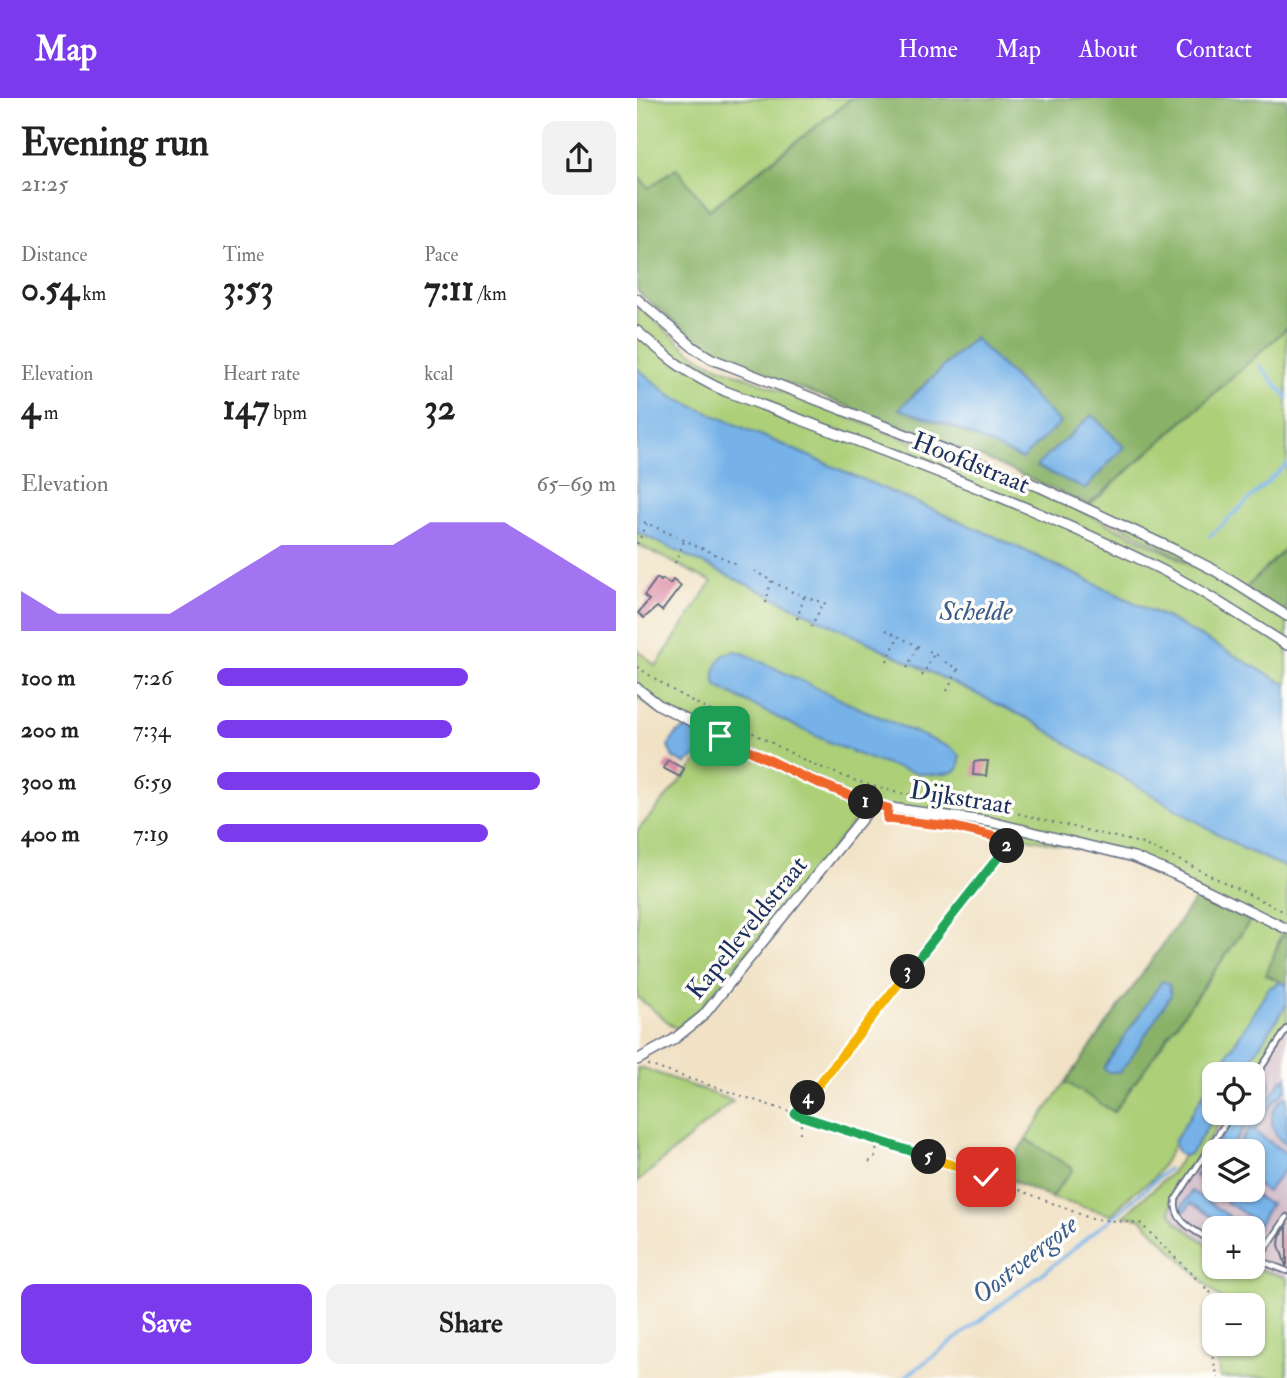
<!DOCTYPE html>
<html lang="en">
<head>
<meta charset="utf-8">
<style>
  body { margin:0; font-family:"IM FELL Double Pica",serif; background:#f2f2f2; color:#222; height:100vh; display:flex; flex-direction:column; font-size:26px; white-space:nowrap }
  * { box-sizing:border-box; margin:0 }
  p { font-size:23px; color:#767676 }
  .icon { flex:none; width:38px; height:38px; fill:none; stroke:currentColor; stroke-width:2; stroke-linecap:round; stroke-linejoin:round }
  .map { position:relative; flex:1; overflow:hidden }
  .drawer { display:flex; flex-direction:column; background:#fff; width:637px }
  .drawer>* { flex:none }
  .fabs { position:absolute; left:565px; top:964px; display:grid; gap:14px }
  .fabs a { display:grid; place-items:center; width:63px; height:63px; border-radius:14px; background:#fff; box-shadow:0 2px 5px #0004; font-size:35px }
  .pin { position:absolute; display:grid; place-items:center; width:60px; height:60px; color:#fff; margin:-30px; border-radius:14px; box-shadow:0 4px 10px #0006 }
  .km { position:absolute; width:35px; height:35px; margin:-18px; border-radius:50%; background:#222; color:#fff; font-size:19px; line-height:35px; text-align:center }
  .round { display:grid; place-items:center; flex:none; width:74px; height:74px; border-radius:14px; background:#f2f2f2 }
  .head { display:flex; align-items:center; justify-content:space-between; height:119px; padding:0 21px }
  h1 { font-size:38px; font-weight:800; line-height:52px }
  .stats { display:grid; grid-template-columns:repeat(3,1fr); gap:10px; height:119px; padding:7px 21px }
  .stats div { display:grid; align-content:center }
  .stats b { font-size:35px; font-weight:800 }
  .stats small { font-size:19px; font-weight:400 }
  .stats p { font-size:19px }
  .chart { height:196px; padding:14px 21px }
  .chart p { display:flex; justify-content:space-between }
  .chart svg { width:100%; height:126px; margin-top:7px; fill:#7c3aed; opacity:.7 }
  .primary-button { display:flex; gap:14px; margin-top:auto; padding:14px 21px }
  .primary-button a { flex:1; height:80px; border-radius:14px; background:#7c3aed; color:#fff; font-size:28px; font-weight:800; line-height:80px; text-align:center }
  .primary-button a+a { background:#f2f2f2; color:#222 }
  ul { padding:0 21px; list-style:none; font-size:23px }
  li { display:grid; grid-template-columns:112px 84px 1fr; align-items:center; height:52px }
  li i { height:18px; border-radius:9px; background:#7c3aed }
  header { display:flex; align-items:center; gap:42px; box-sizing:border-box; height:98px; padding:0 35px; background:#7c3aed; color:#fff }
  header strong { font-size:33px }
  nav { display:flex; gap:38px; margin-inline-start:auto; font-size:24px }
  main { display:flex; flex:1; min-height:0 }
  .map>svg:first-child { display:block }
</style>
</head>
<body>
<header>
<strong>Map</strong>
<nav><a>Home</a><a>Map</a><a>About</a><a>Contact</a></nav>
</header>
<main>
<section class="drawer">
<div class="head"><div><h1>Evening run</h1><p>21:25</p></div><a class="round"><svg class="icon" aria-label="share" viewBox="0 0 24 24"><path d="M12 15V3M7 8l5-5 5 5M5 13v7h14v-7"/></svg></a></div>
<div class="stats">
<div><p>Distance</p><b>0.54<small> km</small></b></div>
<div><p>Time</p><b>3:53</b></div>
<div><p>Pace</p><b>7:11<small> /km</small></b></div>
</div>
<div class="stats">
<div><p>Elevation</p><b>4<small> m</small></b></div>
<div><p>Heart rate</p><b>147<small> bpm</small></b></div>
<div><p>kcal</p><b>32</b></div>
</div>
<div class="chart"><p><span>Elevation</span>65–69 m</p>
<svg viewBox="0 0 160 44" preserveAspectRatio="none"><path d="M0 44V30L10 38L20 38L30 38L40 38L50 30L60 22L70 14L80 14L90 14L100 14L110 6L120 6L130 6L140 14L150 22L160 30V44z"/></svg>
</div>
<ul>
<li><b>100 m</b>7:26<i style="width:63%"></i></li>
<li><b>200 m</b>7:34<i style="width:59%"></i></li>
<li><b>300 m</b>6:59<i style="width:81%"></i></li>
<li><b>400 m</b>7:19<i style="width:68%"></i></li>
</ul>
<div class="primary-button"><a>Save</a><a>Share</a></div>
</section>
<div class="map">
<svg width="650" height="1280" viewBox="0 0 650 1280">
  <rect width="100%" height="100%" fill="#fdfcf7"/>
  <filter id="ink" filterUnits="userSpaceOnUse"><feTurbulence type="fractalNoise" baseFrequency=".0143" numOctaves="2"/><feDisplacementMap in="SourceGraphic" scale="14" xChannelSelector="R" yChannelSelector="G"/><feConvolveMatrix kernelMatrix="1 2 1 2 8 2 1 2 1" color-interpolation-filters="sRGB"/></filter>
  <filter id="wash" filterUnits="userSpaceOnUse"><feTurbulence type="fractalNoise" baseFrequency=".00686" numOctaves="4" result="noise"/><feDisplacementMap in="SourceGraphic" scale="28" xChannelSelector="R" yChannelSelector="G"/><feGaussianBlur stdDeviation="1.57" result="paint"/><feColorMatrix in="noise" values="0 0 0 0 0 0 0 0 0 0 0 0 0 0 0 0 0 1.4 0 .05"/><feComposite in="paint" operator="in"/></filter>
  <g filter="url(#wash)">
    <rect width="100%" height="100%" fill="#f1e2c5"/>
    <path fill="#d2bdc8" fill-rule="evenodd" d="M650,925V1180L615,1169L616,1130H578L577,1151L541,1125L533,1113L534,1096L589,1015H616L615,976ZM578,1054H616V1092H578Z"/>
    <g fill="#accf78" stroke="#647f6b" stroke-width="2">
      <polygon points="0,0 215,0 72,112 39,71 11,91 0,78"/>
      <polygon points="0,207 52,253 73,265 401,393 536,457 650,523 650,587 534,522 361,440 35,299 0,270"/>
      <polygon points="650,230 650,449 607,492 450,410"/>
      <polygon points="0,434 392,621 471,671 607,751 650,770 650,839 644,837 629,877 643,884 632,890 578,976 525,1068 517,1080 496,1095 474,1117 414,1100 435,1071 389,1041 429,984 477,1014 613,823 533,782 498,767 463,755 352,732 272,719 232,715 222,711 217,724 63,911 40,931 0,899 0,733 82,638 42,617 38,622 19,613 0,599 0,552 19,568 75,484 0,446"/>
      <polygon points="650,906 650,925 615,976 604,976"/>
      <polygon points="0,970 6,970 96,1003 0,1084"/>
      <polygon points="580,1015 589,1015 535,1096 533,1113 541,1125 577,1151 578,1169 615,1169 650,1180 650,1280 583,1280 579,1258 586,1246 616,1246 616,1208 590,1207 503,1120 487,1118 533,1076 546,1058 553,1056"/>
    </g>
    <g fill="#89b268" stroke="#527063" stroke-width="2" fill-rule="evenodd">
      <path d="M215,0H650V230L452,407L347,360L78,258L0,193V78L12,90L39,70L72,112ZM337,240L312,327L263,311V310Z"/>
      <polygon points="650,449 650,518 607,492"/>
      <polygon points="561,797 613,823 477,1014 429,984"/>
      <polygon points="645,837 650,839 650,887 629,877"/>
      <polygon points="389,1041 436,1071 414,1100 364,1077"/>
    </g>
    <g fill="#76b2e8" stroke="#4870a3" stroke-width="2">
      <polygon points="337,240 423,325 385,361 312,327 262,311"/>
      <polygon points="0,270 35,299 361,440 534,522 650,587 650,770 607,751 471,671 392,621 0,434"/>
      <polygon points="455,317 487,349 448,391 399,368"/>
      <path d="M97,553L106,555L213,606L314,650L323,658L322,670C286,702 119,608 79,588C75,572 81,557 97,553Z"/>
      <polygon points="50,630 69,637 72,641 60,658 48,666 36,660 31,648 40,635"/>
      <polygon points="525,883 532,886 534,897 492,963 482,974 470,974 467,970"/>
      <polygon points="643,884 650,887 650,906 604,976 579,976 632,890"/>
      <polygon points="650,978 650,992 648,991 641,1001 639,1000 617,1033 650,1056 650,1068 630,1094 616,1085 616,1054 597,1053 645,981 647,983"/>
      <polygon points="577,979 578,1015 580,1015 553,1056 546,1058 540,1053 537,1044"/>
      <path d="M627,979L633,981L634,989L592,1053L578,1054L577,1076L571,1086L558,1078L600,1015H616C616,1001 613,986 627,979Z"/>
      <path d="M650,998V1047C631,1035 629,1010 650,998Z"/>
      <polygon points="577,1088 578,1092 610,1092 629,1105 634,1105 616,1137 620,1124 574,1094"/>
      <polygon points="555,1093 592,1118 586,1126 554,1105 548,1113 544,1110"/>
    </g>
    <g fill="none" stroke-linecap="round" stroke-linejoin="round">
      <g stroke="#76b2e8" stroke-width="3.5">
        <polyline points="623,268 650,299"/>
        <polyline points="573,438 650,366"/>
        <polyline points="267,1280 410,1172 482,1114 531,1071"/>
      </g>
    </g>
    <g id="blocks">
      <g fill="#db8ba5">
        <polygon points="20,480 24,483 26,481 33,486 36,482 44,488 25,513 20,509 7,520 1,515 12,502 7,498"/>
        <polygon points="31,662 47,671 43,679 26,670"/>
        <polygon points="343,663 351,663 349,678 336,677 337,664"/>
        <polygon points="650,1128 650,1167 649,1168 642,1147 643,1138"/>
      </g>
    </g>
  </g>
  <g filter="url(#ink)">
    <use href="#blocks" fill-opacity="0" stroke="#666e82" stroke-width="2"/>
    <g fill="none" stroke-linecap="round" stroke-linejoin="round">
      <defs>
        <g id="lane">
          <polyline points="616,982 650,931"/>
          <polyline points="650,1119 621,1162 650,1173"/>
          <path d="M578,1145C560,1133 535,1125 539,1101L595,1015"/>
        </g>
        <g id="street">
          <polyline points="0,201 56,249 75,261 403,389 538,452 577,472 650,518"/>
          <path d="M0,233C31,260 50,276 88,293C235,349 385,402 527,473C569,494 609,522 650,547"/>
          <polyline points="0,590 22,607 139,666 219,700 246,709 354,724 497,759 537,776 650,831"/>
          <polyline points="0,962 36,942 66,918 236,707"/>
        </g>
      </defs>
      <use href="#lane" stroke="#666e82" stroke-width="8"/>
      <use href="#street" stroke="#666e82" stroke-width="12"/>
      <g stroke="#666e82" stroke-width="2" stroke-dasharray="2 5" stroke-linecap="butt">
        <polyline points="7,424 100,466"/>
        <polyline points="0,446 10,426"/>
        <polyline points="38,465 47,443"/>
        <polyline points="117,473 153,493 192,507"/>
        <polyline points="129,505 134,483"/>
        <polyline points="160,521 167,499"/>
        <polyline points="174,529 186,506"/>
        <polyline points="249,532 284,550"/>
        <polyline points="292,553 301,558"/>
        <polyline points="250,563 261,539"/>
        <polyline points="308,564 326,574"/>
        <polyline points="0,569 40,595 171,664 219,683 261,695 350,708 503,745 546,764 650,815"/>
        <polyline points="270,570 280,549"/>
        <polyline points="285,578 297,556"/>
        <polyline points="310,593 321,571"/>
        <polyline points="251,721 287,726"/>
        <polyline points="11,967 350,1079 455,1121 503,1125 587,1208"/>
        <polyline points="159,1015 370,750 370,744 363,740 323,731"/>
        <polyline points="163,1035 165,1019"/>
        <polyline points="232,1064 238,1059 241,1043"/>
        <polyline points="420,1134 434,1124 434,1114"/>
        <polyline points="580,1246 575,1257 581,1280"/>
      </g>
      <use href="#lane" stroke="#fff" stroke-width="4.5"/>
      <use href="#street" stroke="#fff" stroke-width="9"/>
    </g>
  </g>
  <g fill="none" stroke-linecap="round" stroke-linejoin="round" filter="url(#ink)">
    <defs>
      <polyline id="split-1" points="83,638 167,679 229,704"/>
      <polyline id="split-2" points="229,704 251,710 250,721 313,728 363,740 370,744 370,748"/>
      <polyline id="split-3" points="271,874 370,748"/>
      <polyline id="split-4" points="171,1000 271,874"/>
      <polyline id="split-5" points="171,1000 158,1016 292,1059"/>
      <polyline id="split-6" points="292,1059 349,1079"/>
    </defs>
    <use href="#split-1" stroke="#fff" stroke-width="14"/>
    <use href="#split-2" stroke="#fff" stroke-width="14"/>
    <use href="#split-3" stroke="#fff" stroke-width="14"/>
    <use href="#split-4" stroke="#fff" stroke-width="14"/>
    <use href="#split-5" stroke="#fff" stroke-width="14"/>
    <use href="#split-6" stroke="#fff" stroke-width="14"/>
    <use href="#split-1" stroke="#f0652b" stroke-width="9"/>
    <use href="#split-2" stroke="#f0652b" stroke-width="9"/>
    <use href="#split-3" stroke="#22a559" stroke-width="9"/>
    <use href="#split-4" stroke="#f5b400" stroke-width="9"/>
    <use href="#split-5" stroke="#22a559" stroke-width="9"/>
    <use href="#split-6" stroke="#f5b400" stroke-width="9"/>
  </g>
  <g text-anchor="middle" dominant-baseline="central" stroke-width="7" stroke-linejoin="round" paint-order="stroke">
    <g font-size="26" fill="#1b2f5e" stroke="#fdfcf7">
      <text transform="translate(334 365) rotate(22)">Hoofdstraat</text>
      <text transform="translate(324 700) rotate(9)">Dijkstraat</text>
      <text transform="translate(110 830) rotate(-51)">Kapelleveldstraat</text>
    </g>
    <g font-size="28" font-style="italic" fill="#3b5d8e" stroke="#fdfcf7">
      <text x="339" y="513">Schelde</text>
      <text transform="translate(388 1162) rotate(-38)">Oostveergote</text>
    </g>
  </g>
</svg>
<div class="fabs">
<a><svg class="icon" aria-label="locate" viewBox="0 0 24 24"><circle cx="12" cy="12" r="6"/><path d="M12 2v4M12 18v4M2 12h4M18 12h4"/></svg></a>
<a><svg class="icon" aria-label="layers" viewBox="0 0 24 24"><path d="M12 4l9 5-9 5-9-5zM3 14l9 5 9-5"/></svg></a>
<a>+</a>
<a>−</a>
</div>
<div class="pin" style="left:83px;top:638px;background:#1e9e55"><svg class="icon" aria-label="arrive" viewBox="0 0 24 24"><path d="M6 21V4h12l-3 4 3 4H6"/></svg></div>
<div class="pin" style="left:349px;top:1079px;background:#d93025"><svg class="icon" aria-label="check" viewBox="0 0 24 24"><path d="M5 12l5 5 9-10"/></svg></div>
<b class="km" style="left:229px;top:704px">1</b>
<b class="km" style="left:370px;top:748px">2</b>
<b class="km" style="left:271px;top:874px">3</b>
<b class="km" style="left:171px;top:1000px">4</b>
<b class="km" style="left:292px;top:1059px">5</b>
</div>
</main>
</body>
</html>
